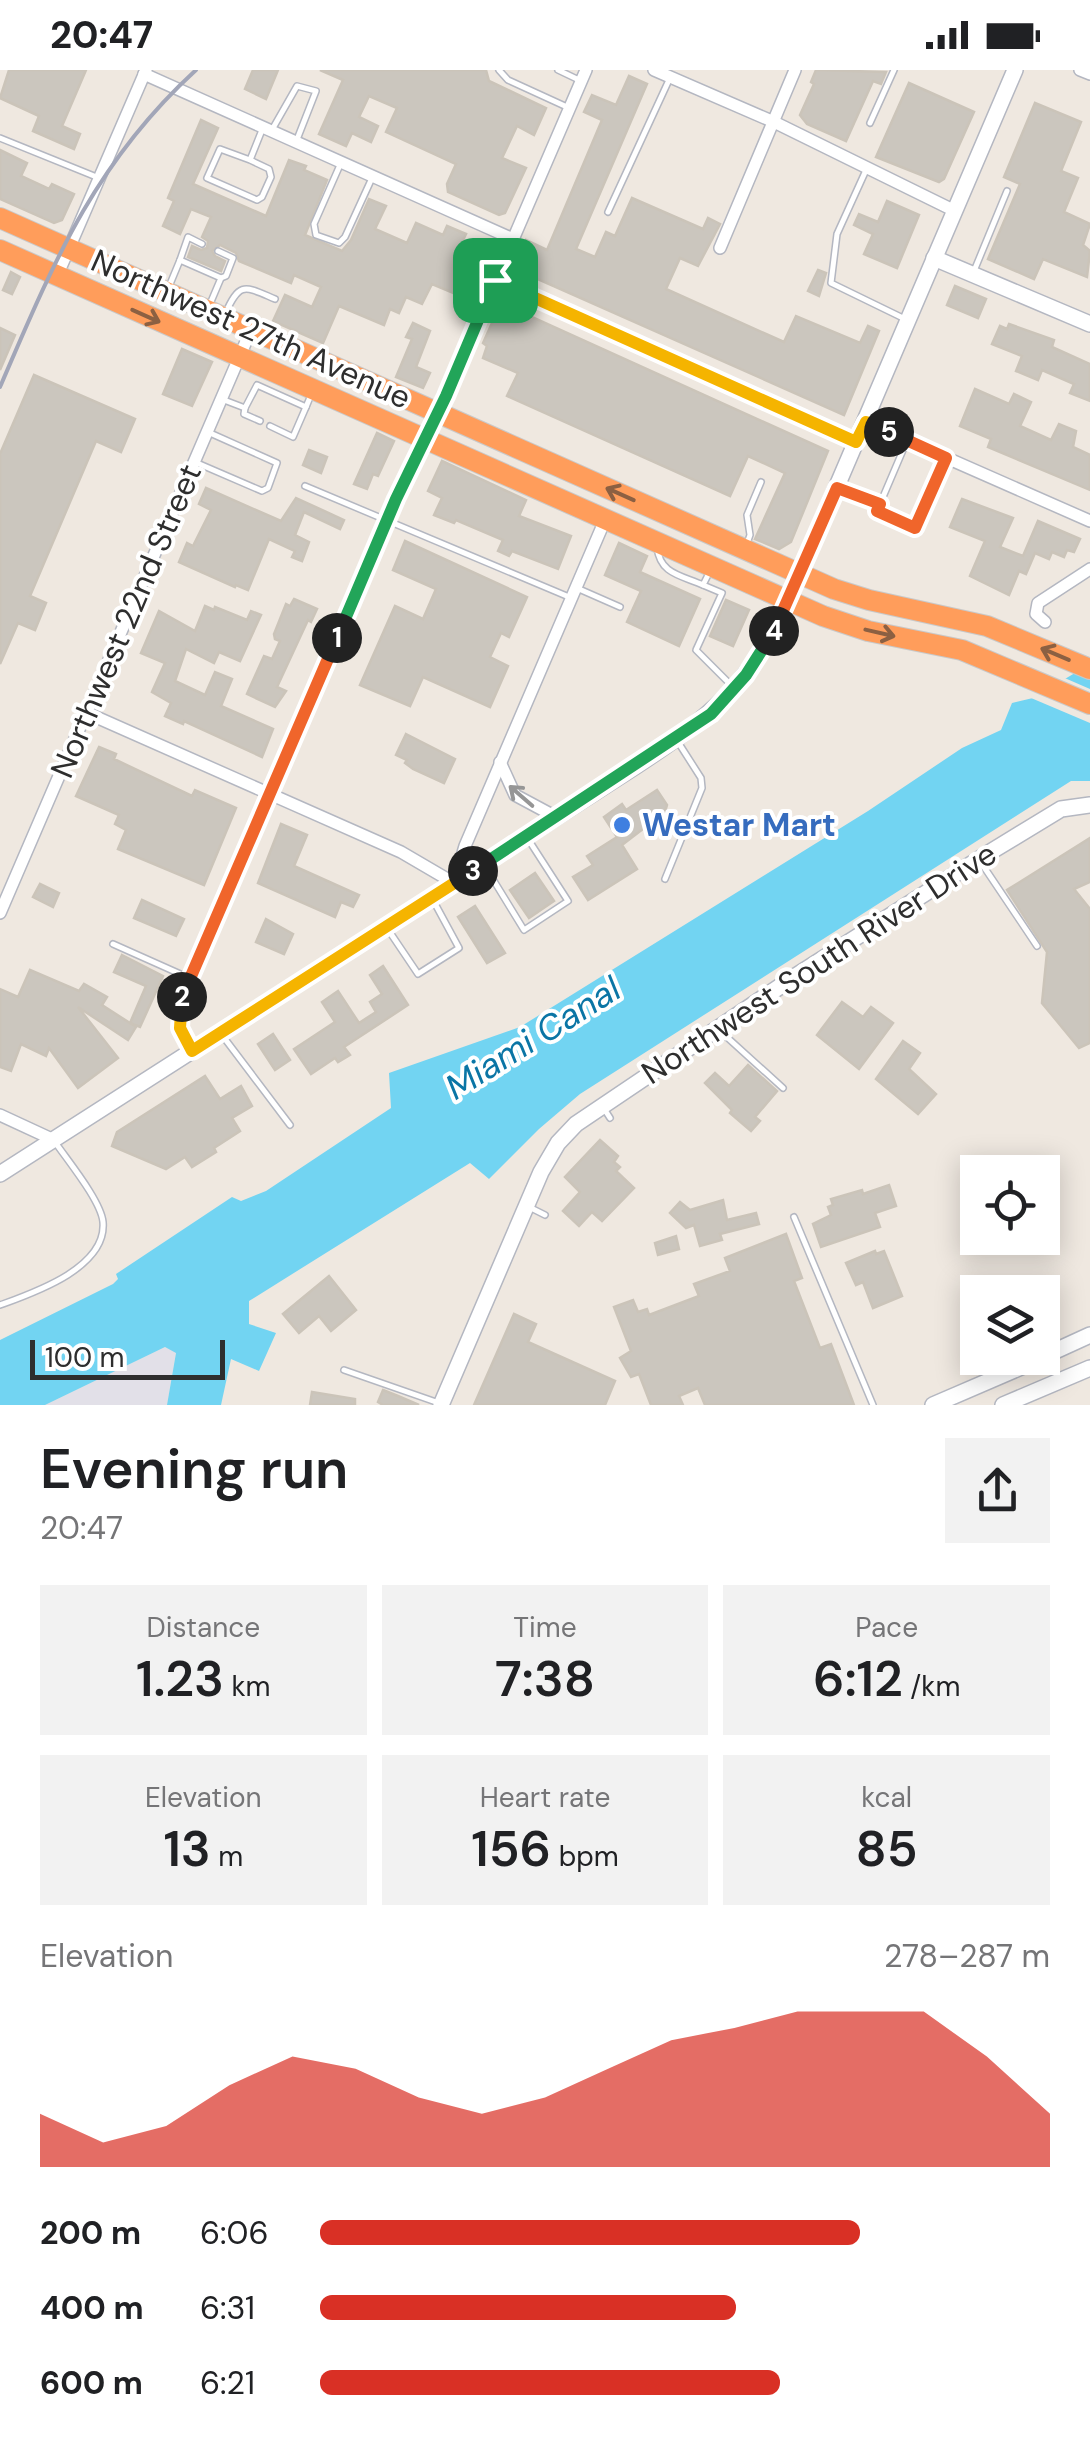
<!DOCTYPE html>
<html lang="en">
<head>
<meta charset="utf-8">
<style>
  body { margin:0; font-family:"DM Sans",sans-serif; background:#f2f2f2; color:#202124; height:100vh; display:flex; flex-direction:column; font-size:38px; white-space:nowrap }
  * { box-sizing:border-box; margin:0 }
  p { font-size:32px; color:#757577 }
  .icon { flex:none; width:55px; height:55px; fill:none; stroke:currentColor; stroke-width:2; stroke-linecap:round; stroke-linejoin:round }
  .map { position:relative; height:1335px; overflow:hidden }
  .panel { display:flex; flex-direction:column; background:#fff; flex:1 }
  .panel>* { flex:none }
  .buttons { position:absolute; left:960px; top:1085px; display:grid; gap:20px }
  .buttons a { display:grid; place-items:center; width:100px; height:100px; border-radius:0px; background:#fff; box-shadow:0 5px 25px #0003; font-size:50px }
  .scale { position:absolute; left:30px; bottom:25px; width:195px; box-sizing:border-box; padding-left:10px; border:5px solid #2e2e2e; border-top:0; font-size:28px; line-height:35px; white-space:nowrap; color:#2e2e2e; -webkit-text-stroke:8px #fff; paint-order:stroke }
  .pin { position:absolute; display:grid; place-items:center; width:85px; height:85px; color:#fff; margin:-42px; border-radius:20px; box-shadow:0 5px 15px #0006 }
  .km { position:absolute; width:50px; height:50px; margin:-25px; border-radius:50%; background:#222; color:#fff; font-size:28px; line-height:50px; text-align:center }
  .round { display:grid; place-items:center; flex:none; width:105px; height:105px; border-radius:0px; background:#f2f2f2 }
  .head { display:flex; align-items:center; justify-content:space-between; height:170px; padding:0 40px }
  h1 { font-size:55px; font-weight:600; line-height:75px }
  .metrics { display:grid; grid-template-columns:repeat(3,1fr); gap:15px; height:170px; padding:10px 40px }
  .metrics div { display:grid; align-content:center; border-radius:0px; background:#f2f2f2; text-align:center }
  .metrics b { font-size:50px; font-weight:600 }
  .metrics small { font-size:28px; font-weight:400 }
  .metrics p { font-size:28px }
  .chart { height:280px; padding:20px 40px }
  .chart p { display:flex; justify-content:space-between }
  .chart svg { width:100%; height:180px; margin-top:10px; fill:#d93025; opacity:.7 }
  ul { padding:0 40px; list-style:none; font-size:32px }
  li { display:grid; grid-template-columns:160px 120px 1fr; align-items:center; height:75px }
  li i { height:25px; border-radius:12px; background:#d93025 }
  .status { display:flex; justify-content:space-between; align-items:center; height:70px; padding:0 50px; background:#fff; direction:ltr }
  .status svg { height:28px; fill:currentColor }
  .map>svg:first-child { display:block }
</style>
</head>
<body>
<div class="status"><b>20:47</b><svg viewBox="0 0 49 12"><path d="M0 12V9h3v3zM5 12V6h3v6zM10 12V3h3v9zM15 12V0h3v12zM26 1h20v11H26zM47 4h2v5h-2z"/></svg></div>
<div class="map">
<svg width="1090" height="1335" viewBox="0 0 1090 1335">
  <rect width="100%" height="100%" fill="#efe8e0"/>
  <polygon fill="#e2e0e8" points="165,1277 176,1282 167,1335 45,1335"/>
  <polygon fill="#72d4f2" points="1090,594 1090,711 1071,711 580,1024 539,1059 489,1109 470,1093 249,1231 249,1254 276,1263 259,1301 231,1289 221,1335 167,1335 176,1283 165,1277 45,1335 0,1335 0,1270 113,1214 118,1209 116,1204 232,1127 241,1131 266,1121 391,1038 389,1003 520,957 868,741 962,678 1001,660 1012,633 1033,628"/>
  <polygon fill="#efe8e0" points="1060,606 1090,619 1090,653 1024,625"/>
  <g fill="#cbc6be" stroke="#cbc4b9" stroke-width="2.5">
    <polygon points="9,0 86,0 62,56 80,64 74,79 33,61 39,46 0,28"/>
    <polygon points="253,0 278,0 266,29 245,19"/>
    <polygon points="320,0 486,0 489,11 546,38 534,65 517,56 502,88 526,98 505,143 499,145 448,122 447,114 456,94 386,62 397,38 369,26 359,47 378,56 371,72 352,63 346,76 319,64 343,10"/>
    <polygon points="816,0 886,2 881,14 873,11 846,71 807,54 800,45 814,14 811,12"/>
    <polygon points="629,6 647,14 576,179 595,187 606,162 615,166 632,128 703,159 708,148 720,154 698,196 680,188 666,219 784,272 796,246 860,273 868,256 879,261 844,345 513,198 526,170 547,180 602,50 584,42 592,25 616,35"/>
    <polygon points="909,13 974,42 944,109 939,112 876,87"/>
    <polygon points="1035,33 1081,52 1061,101 1078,108 1064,142 1090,154 1083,175 1090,181 1087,207 1043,189 1034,209 988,189 1020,114 1004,107"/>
    <polygon points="201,50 218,58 193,114 266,146 289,90 306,96 304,100 327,110 305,165 342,181 351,170 369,129 386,136 375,159 407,173 416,153 443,165 447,156 466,164 458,181 472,187 456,224 432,214 422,234 406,227 399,243 390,239 384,255 339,236 323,273 273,251 285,225 312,237 321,217 294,205 291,213 239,191 236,183 220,175 212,181 215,186 225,191 221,201 188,187 192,176 201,180 207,178 208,171 202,167 211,147 191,139 180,164 163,156 174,131 168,128"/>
    <polygon points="0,80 27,93 21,106 49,119 52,114 74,124 62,150 54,153 0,129"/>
    <polygon points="887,131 919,145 897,198 864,184 873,164 854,155 859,144 878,152"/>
    <polygon points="818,200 826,203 819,226 808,221"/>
    <polygon points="11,202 20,207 12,224 3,220"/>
    <polygon points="955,216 986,229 978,248 947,235"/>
    <polygon points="501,233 828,381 791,472 779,479 755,469 785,403 748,386 730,426 507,326 518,303 483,288 487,276 483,273"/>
    <polygon points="413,253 430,261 416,297 430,303 423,318 396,307 412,269 406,267"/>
    <polygon points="1009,254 1054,270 1052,277 1090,294 1090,331 1070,323 1074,314 1042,300 1038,310 1016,301 1022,286 992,274 1000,256 1007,259"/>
    <polygon points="0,258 15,265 0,300"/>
    <polygon points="182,279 212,292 192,336 163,324"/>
    <polygon points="34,305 135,349 121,382 96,371 30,526 46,533 35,560 18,553 0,594 0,384"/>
    <polygon points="975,319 1009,334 1014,324 1031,332 1020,356 1051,370 1059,354 1076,361 1073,377 1090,385 1090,420 988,377 991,369 960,356"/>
    <polygon points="377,363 394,371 378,406 373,404 367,419 354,414"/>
    <polygon points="309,380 327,387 321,403 303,395"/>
    <polygon points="442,391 526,430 519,446 571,466 558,499 512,481 509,486 498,481 503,470 456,450 454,453 434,445 442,428 428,421"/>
    <polygon points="206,418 281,451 296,428 344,450 340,459 304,442 295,465 309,472 302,491 292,487 295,481 269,469 248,520 236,515 235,517 179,492 187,473 193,476 211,440 199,434"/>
    <polygon points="962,429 1013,448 1000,477 1023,486 1038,451 1080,469 1074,482 1067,480 1064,487 1052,482 1049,489 1035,483 1026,504 1019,501 1009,525 970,506 985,471 950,457"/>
    <polygon points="405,471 527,527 509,567 501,563 490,587 508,596 490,637 423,607 410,636 360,615 395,536 423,549 436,519 393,500"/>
    <polygon points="619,473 647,486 640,502 700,529 679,576 627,552 641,521 605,505"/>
    <polygon points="294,529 317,539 311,552 308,550 277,617 286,621 275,637 247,624 264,586 272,589 280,571 275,569 274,564 286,534 290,536"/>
    <polygon points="726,530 749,540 733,576 710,566"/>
    <polygon points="205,536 214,540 215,537 247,550 251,541 261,545 240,591 219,582 214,593 186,579 175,611 205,625 215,602 232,609 221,636 273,659 262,687 184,651 183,654 165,646 171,633 152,622 165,593 141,583 159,541 195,561"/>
    <polygon points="406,664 455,689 444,713 413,699 405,693 407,690 396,685"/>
    <polygon points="99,677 116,684 114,689 192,726 195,720 236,738 204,815 118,779 126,760 115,754 119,745 76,726"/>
    <polygon points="657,720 667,735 665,742 622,775 637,799 588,830 573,807 593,795 587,786 617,767 604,747 622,734 626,740"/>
    <polygon points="281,754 307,765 294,796 359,825 353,837 341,832 335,847 258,813"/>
    <polygon points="1090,768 1090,812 1074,819 1090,839 1090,973 1079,978 1042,933 1047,882 1007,820"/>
    <polygon points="535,803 554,831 529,848 510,820"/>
    <polygon points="40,814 59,823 53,837 33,827"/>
    <polygon points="142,830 184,849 176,866 134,848"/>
    <polygon points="475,836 505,883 487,893 458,847"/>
    <polygon points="266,849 293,864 284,884 256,872"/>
    <polygon points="122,885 163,906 140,957 130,953 146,916 114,902"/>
    <polygon points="383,896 408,935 344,977 350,985 338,992 335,988 311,1004 294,979 335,952 322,932 338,921 359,953 376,942 370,932 382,924 370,905"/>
    <polygon points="30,900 79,921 84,914 107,927 102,935 136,957 128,970 78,937 118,988 78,1018 49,978 46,986 21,974 11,1001 0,997 0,919 18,927"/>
    <polygon points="842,932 863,947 871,937 893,953 859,999 817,965"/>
    <polygon points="273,964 290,990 275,1000 258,974"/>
    <polygon points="903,971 920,983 909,999 936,1024 918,1044 876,1009"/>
    <polygon points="748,995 777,1021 755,1047 760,1051 751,1061 730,1043 732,1040 705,1013 715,1003 729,1016"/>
    <polygon points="205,1006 220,1029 241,1016 252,1036 232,1048 240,1061 214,1078 216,1082 192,1097 185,1087 166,1099 112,1076 117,1062"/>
    <polygon points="600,1070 618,1086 614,1092 620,1097 616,1101 634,1118 602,1151 592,1142 579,1156 563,1141 580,1122 565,1107"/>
    <polygon points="889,1115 896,1136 875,1143 880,1157 821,1177 813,1154 831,1145 828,1137 833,1135 831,1129 862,1120 863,1124"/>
    <polygon points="723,1130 727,1150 756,1143 759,1154 720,1164 722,1170 700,1176 694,1155 686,1158 670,1143 680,1132 690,1140"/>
    <polygon points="786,1164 802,1208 794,1211 820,1278 831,1274 854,1335 705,1335 698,1318 679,1326 683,1335 651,1335 639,1304 631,1307 620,1288 631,1281 614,1237 633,1230 638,1242 647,1239 649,1245 699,1226 694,1214 730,1201 725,1188"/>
    <polygon points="676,1166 679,1179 658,1185 655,1173"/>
    <polygon points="875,1181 876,1184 884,1181 902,1226 873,1238 863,1212 856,1215 846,1193"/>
    <polygon points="329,1206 356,1240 331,1261 319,1246 299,1263 283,1244"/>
    <polygon points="514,1244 536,1254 528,1272 615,1311 605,1335 474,1335"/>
    <polygon points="383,1320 398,1326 419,1335 383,1335 378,1332"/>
    <polygon points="312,1322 355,1329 355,1335 310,1335"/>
  </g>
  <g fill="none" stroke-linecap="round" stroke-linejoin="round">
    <defs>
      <g id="lane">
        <polyline points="499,0 508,10 567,37"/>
        <polyline points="558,0 579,10"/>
        <polyline points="870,53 894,0"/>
        <polyline points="273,58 297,16 316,21 296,72"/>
        <polyline points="0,68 99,108"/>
        <polyline points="250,90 220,79 207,108 257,130 262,127 271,107 269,99 250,90 262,60"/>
        <polyline points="340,95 314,154 316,165 339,173 345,167 372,108"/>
        <polyline points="867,98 837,164 831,213 905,249"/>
        <polyline points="608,142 669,10"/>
        <polyline points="218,181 233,188 226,206 221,208"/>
        <polyline points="180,190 188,167 202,174"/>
        <polyline points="974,201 1007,121"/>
        <polyline points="498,212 853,371"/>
        <polyline points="168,219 180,190 221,208 210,234"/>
        <path d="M225,244C240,211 244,216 275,229"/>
        <polyline points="224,330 245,338 257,315 306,337 311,325"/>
        <polyline points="245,338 244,344 260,351"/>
        <polyline points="270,356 293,367 306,337"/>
        <polyline points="906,373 877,441 915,458 945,391"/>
        <polyline points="197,393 262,421 268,418 277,393 210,363"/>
        <polyline points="305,416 569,527"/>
        <polyline points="840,419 880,434"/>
        <polyline points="746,476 750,465 747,445 761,412"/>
        <path d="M657,477C660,504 680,505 703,515"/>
        <polyline points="710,501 703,515 722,523 696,580 731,615"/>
        <polyline points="579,519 620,537"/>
        <polyline points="980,791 1037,876"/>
        <polyline points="486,798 524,860 568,831 528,769"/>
        <polyline points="665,809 702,718 701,708 678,672"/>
        <polyline points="387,858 418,904 459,878 433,830"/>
        <polyline points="113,874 187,907"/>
        <polyline points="719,960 783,1018"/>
        <polyline points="222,965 290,1055"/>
        <polyline points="603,1037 610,1048"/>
        <polyline points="529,1137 545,1145"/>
        <polyline points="794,1147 873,1335"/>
        <path d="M0,1235C33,1223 107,1198 103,1152C101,1131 68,1091 55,1072"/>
        <polyline points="344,1300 439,1333"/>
      </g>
      <g id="street">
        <polyline points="654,0 774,52 955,141"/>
        <polyline points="1080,0 1090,4"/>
        <polyline points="144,4 513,169"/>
        <polyline points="720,178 795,0"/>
        <polyline points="57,206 146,0"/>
        <polyline points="865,352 1090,451"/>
        <polyline points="1045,552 1036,544 1038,533 1090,499"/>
        <polyline points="87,643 401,782 454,813 465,776 605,450"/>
        <polyline points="500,692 515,725 556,747"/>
        <polyline points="0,843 251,260"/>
        <polyline points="192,981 180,958 184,923 396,429 446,325 586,0"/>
        <polyline points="0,1045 54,1070"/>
      </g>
      <g id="secondary">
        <polyline points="934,188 1090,254"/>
        <path d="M0,1104L636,696C702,652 739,625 778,554L1015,0"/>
        <polyline points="1042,1287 1090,1265"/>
        <polyline points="441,1335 541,1102 558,1073 576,1054 794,907 987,784 1061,739 1090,735"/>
        <polyline points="933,1335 1042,1288"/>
        <polyline points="1003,1335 1090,1298"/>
      </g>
      <g id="highway">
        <polyline points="0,148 834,519 869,530 987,556 1090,599"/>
        <polyline points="0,180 823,546 868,561 962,580 1090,634"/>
      </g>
    </defs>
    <use href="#lane" stroke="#b4b7c1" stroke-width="8"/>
    <use href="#street" stroke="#b4b7c1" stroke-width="14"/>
    <use href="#secondary" stroke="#b4b7c1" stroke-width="18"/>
    <use href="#highway" stroke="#c9c9c9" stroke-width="22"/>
    <use href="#lane" stroke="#fff" stroke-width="5"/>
    <use href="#street" stroke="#fff" stroke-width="11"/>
    <use href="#secondary" stroke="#fff" stroke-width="15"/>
    <use href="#highway" stroke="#ff9d5b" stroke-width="20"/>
    <path stroke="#a2a6b8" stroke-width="4" d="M0,317C53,194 94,93 196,0"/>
  </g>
  <defs><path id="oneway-shaft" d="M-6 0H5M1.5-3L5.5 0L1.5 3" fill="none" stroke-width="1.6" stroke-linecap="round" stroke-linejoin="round" transform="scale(2.5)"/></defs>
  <g stroke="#8c6042">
    <use href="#oneway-shaft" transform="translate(146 246) rotate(24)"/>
    <use href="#oneway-shaft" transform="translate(620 424) rotate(-156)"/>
    <use href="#oneway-shaft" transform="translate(880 563) rotate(13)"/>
    <use href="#oneway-shaft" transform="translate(1055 584) rotate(-157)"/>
  </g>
  <use stroke="#969696" href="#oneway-shaft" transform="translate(521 726) rotate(-139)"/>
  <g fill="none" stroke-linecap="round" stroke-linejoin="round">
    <defs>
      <polyline id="split-1" points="337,568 396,429 446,326 495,210"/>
      <polyline id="split-2" points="182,927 337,568"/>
      <polyline id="split-3" points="182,927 180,958 192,981 473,801"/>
      <polyline id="split-4" points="473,801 711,644 746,605 774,561"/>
      <polyline id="split-5" points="774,561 837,418 880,434 877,441 915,458 946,388 889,362"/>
      <polyline id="split-6" points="495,210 856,372 866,352 889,362"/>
    </defs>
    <use href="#split-1" stroke="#fff" stroke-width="20"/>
    <use href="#split-2" stroke="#fff" stroke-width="20"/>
    <use href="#split-3" stroke="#fff" stroke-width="20"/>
    <use href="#split-4" stroke="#fff" stroke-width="20"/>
    <use href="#split-5" stroke="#fff" stroke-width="20"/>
    <use href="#split-6" stroke="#fff" stroke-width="20"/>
    <use href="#split-1" stroke="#22a559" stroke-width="12"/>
    <use href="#split-2" stroke="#f0652b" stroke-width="12"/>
    <use href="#split-3" stroke="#f5b400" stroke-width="12"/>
    <use href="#split-4" stroke="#22a559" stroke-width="12"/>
    <use href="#split-5" stroke="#f0652b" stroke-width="12"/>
    <use href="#split-6" stroke="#f5b400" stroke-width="12"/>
  </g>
  <circle fill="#3f7fe0" stroke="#fff" stroke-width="4" cx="622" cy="755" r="10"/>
  <g text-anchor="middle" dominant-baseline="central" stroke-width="8" stroke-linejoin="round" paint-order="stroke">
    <g font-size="32" fill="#2e2e2e" stroke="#fff">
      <text transform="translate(251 259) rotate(24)">Northwest 27th Avenue</text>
      <text transform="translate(126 551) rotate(-67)">Northwest 22nd Street</text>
      <text transform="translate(819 893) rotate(-33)">Northwest South River Drive</text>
    </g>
    <g font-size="32" font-weight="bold" fill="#366cbe" stroke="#fff" text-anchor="start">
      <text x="642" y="755">Westar Mart</text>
    </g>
    <g font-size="35" font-style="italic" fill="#0a75a5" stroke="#fff">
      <text transform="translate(533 968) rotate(-32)">Miami Canal</text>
    </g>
  </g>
</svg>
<div class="buttons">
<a><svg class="icon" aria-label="locate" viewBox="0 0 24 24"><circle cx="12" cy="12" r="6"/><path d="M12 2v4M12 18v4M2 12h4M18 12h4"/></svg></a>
<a><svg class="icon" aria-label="layers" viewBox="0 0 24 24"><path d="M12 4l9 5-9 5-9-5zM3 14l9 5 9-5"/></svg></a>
</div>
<div class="scale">100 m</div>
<div class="pin" style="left:495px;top:210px;background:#1e9e55"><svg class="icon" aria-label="arrive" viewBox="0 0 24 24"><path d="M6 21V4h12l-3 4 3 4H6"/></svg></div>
<b class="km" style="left:337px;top:568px">1</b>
<b class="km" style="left:182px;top:927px">2</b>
<b class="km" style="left:473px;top:801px">3</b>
<b class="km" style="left:774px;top:561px">4</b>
<b class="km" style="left:889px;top:362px">5</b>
</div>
<section class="panel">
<div class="head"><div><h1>Evening run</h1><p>20:47</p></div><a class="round"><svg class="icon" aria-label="share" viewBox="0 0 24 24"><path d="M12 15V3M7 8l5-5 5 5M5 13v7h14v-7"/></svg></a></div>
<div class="metrics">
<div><p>Distance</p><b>1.23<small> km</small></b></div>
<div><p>Time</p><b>7:38</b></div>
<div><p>Pace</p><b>6:12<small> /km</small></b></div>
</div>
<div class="metrics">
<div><p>Elevation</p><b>13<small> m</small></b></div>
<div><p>Heart rate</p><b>156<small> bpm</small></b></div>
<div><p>kcal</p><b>85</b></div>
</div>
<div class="chart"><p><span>Elevation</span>278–287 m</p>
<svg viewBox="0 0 160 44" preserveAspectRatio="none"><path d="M0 44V31L10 38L20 34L30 24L40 17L50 20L60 27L70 31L80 27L90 20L100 13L110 10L120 6L130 6L140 6L150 17L160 31V44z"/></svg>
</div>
<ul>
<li><b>200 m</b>6:06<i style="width:74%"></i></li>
<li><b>400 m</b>6:31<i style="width:57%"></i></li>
<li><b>600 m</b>6:21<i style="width:63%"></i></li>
</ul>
</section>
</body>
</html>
